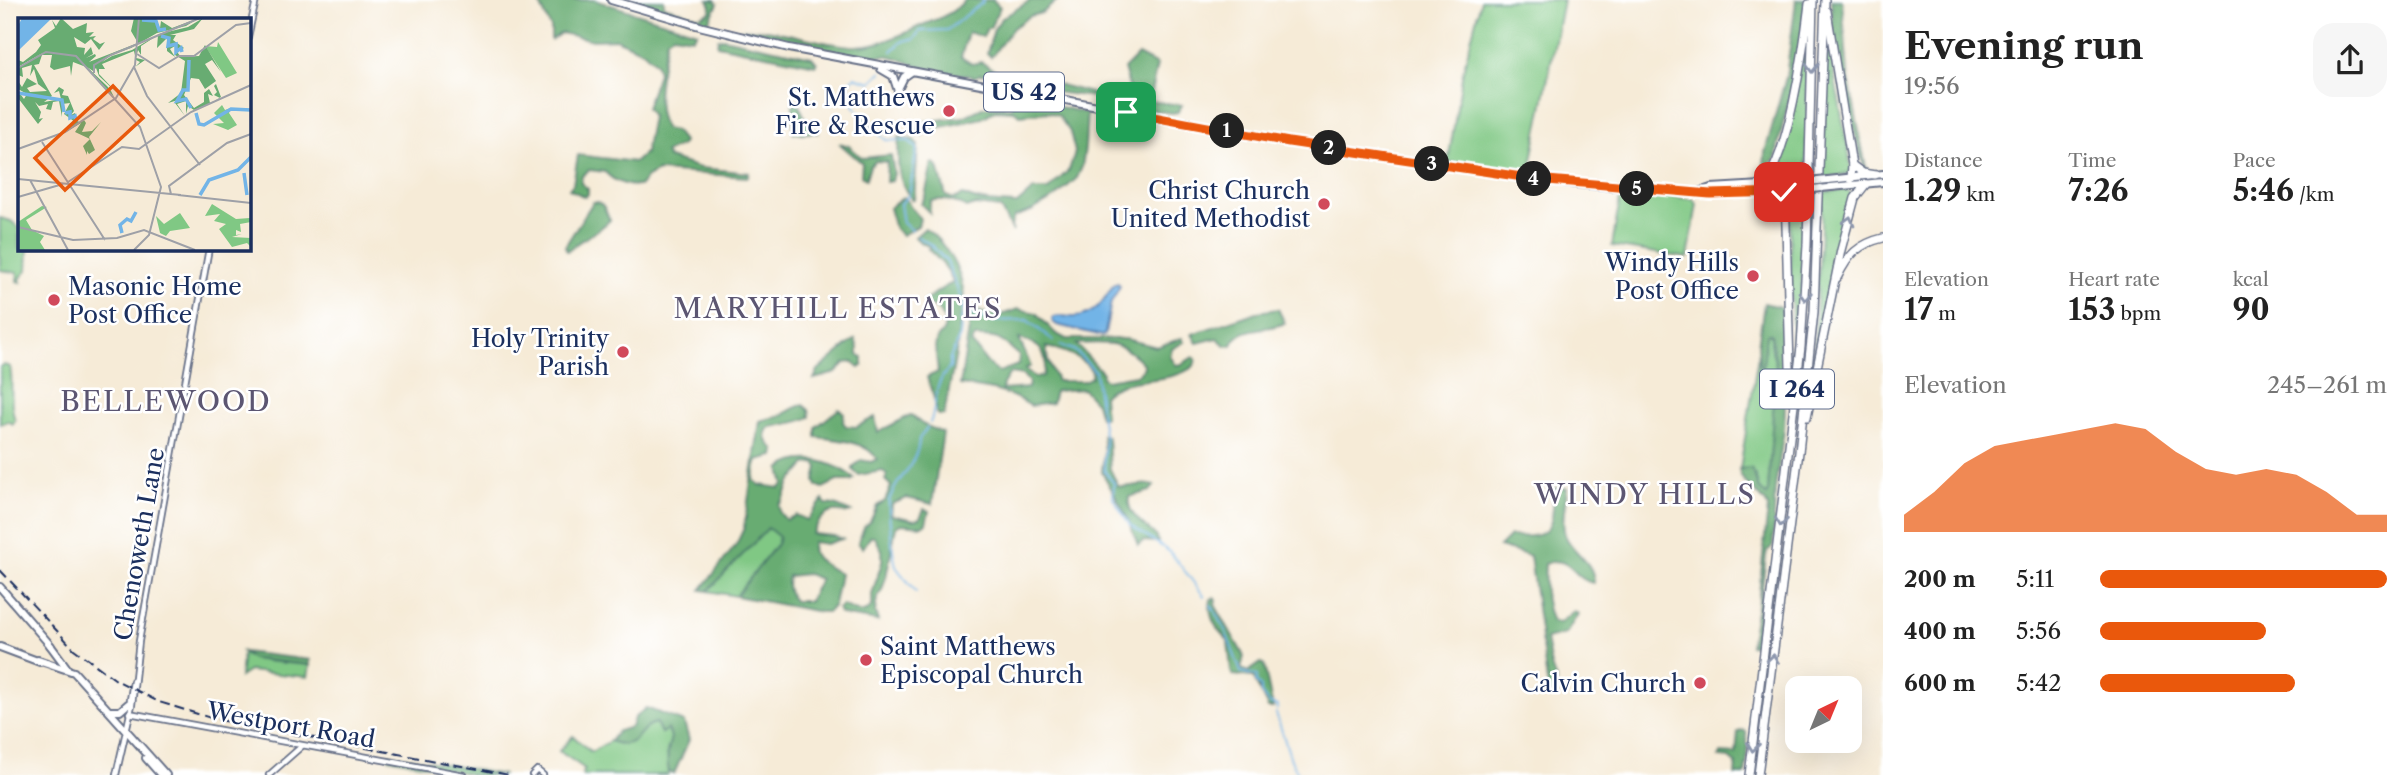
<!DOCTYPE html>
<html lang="en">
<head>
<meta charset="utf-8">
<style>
  body { margin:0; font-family:"Libre Caslon Text",serif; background:#f6f6f6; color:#222; height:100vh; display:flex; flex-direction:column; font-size:26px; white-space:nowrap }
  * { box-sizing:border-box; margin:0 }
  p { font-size:23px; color:#767676 }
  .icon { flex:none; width:38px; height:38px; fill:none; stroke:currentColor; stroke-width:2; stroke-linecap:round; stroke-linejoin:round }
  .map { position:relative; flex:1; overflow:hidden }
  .side { display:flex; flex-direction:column; background:#fff; width:525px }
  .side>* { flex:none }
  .needle { width:46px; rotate:43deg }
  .tools { position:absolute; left:1785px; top:676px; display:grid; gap:14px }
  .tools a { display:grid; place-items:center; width:77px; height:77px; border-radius:14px; background:#fff; box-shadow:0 7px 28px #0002; font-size:35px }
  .pin { position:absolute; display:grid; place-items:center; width:60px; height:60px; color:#fff; margin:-30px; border-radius:14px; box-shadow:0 4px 10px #0006 }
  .km { position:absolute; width:35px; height:35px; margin:-18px; border-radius:50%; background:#222; color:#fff; font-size:19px; line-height:35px; text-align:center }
  .round { display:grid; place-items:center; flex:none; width:74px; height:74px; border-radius:21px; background:#f6f6f6 }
  .overview { display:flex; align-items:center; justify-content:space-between; height:119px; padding:0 21px }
  h1 { font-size:38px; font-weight:700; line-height:52px }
  .stats { display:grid; grid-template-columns:repeat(3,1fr); gap:10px; height:119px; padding:7px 21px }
  .stats div { display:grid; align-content:center }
  .stats b { font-size:30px; font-weight:700 }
  .stats small { font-size:19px; font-weight:400 }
  .stats p { font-size:19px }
  .chart { height:196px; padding:14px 21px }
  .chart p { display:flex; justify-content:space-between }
  .chart svg { width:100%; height:126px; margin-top:7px; fill:#ea580c; opacity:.7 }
  ul { padding:0 21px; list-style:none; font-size:23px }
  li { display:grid; grid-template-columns:112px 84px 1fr; align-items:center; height:52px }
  li i { height:18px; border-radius:9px; background:#ea580c }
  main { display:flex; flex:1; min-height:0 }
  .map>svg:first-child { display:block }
</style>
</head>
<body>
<main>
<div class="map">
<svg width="1883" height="775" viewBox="0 0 1883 775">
  <rect width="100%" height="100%" fill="#fff"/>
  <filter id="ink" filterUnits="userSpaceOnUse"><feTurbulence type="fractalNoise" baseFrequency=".0143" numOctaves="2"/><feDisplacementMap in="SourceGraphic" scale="14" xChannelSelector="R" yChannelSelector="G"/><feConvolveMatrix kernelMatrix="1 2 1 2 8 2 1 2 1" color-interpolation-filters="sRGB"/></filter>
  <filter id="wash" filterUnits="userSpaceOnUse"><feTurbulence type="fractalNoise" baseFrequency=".00686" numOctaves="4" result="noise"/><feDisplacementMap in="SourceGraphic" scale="28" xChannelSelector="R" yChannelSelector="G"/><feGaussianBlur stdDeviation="1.57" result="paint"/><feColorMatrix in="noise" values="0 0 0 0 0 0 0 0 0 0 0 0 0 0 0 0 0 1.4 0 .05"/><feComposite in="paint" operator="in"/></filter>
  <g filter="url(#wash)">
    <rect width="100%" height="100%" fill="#f6ebd7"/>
    <g fill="#80c884" stroke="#4e7c71" stroke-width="2">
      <polygon points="1481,0 1563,0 1530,170 1503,169 1448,162 1463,71"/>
      <polygon points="1808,30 1806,179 1783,181 1779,165"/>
      <polygon points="1826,31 1852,171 1849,174 1822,178"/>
      <polygon points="1848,190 1851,195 1834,261 1826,305 1814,355 1823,192"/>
      <polygon points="1621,192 1693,199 1697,204 1688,258 1612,246"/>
      <polygon points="1805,193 1801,299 1793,379 1789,198 1791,194"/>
      <polygon points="0,218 11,221 19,228 19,248 28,249 27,270 20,279 21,282 17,281 18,273 0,270"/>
      <path d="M1768,333L1771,334V347L1776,366L1768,492L1766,496L1759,489L1755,475L1740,469L1759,350L1760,369C1765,357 1762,343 1768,333Z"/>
      <path d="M4,365L10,367C14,386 8,401 15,420L13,424L8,421L0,424V367Z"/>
      <polygon points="768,527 780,537 777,544 736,596 708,591"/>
      <polygon points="243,652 246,656 265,661 310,665 308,677 249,671 240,677"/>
      <path d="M656,723L661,733L667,728L672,737L667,751L669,772L667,775H582L585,769L559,751L573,736L591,752L610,741C641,752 635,726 656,723Z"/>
      <polygon points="388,754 504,775 476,775 388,758"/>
    </g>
    <g fill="#68ac72" stroke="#426e68" stroke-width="2" fill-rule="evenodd">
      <path d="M538,0H595L697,32L692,38L673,35L667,39C662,68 651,102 665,129L675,131L683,141L682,145L665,153L668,158L700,168L749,173L748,177L658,171L647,177L639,186C626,186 614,182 605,172L589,170L582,176L581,183L588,189V194L585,197L569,189L573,184L578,155L635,162L645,153L652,116L646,108L658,73L656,63L643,51L616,39L593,40L561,33L551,40V28Z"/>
      <polygon points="629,0 664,0 664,6 699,17 710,12 711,6 708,0 715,0 718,4 708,23 698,22"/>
      <path d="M965,0H993L1000,7L990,28H987L983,37L968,32L961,57L972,64L981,62L1000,73L1018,74L1095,94L1093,97L1054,92L1016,79L980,74L975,77C957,73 937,72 920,67C904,62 890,51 872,58C827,50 781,43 737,30C777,25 816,45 856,46C877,46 900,36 918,27C937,18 950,17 965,0Z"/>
      <polygon points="1031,0 1058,0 1042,13 1030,16 1013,28 991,57 987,53 994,29 1001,19"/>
      <polygon points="1796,0 1805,0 1801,51 1778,145 1776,159 1764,168 1765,152 1786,77"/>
      <polygon points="1831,0 1842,0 1848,74 1866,168 1864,168 1851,118 1844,105 1833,35"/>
      <polygon points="723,38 812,57 817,63 815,65 717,45 718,39"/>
      <polygon points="1138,55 1157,65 1149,101 1182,105 1178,112 1172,113 1135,108 1124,69"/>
      <path d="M1015,97L1087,113L1085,148L1082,167L1077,178L1057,196L1031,211L1014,217L1011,226L1013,232L1000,208L975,205L966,208C956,201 942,198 930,201V213L921,204L925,196L932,163L938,167L946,196L954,199L963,195C980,203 998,203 1017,204L1033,190H1048L1069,170L1075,152L1070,132L1058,115L1048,112L1020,115L1014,111L996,110L982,118L928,130L922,136L912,133L922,122L963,117L984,107H1012L1013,98Z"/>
      <polygon points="793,103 798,103 807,122 818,133 793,133"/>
      <path d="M899,137L914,140L918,145L914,200H912C896,179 897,163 899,137Z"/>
      <polygon points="839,143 849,146 862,158 891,155 894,173 892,181 886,182 887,162 876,161 870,166 866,179 861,176 862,163"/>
      <polygon points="904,197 920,219 918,226 902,235 895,229 889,208"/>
      <path d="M593,202C605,201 605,212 610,220C597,233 581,239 567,251L565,246Z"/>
      <path d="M925,228C946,243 962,271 964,296L956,354L944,415L940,416L936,413C937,400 930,389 927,377L938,372L935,347L937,338C950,328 945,315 934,306L927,307L924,302C933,295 942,287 953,283C950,269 938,259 928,249L930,247L920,242L915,237Z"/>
      <path d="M1764,303L1781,307L1787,360L1784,431L1775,489L1773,546L1767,551L1766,556L1755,646L1750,645L1751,641L1759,594L1768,507C1762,493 1741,486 1739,469L1751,468L1759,489L1766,495L1768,492L1776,366L1771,334L1768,333C1761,345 1768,359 1760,370L1758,346Z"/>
      <path d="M1018,309L1036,313L1055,333L1066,339H1126L1157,347L1182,338L1184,342L1172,349L1170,356L1176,365L1182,364L1193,357L1196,359L1194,366C1167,387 1122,373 1103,396L1105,417H1100L1096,403L1083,389L1055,391L1052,403L1031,406C1008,391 986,388 960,385L972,310C996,315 992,319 1018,309ZM975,337C1000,336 1001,340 1019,355L1018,365L999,372C986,366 981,352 971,343ZM1019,339C1040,343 1050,354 1043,376L1036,378L1025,369L1031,366ZM1076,344C1108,343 1121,339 1144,365L1143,369L1136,375L1106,380L1102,377L1103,373ZM1046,347C1062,350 1082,357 1092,371L1091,377L1084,381H1057L1048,361ZM1010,373L1023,375L1029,382L1028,388L1002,390L1003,384Z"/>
      <path d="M1278,309L1285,323C1268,331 1239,325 1232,345L1226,346L1217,338L1197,343L1192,334L1257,312Z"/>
      <polygon points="855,339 858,348 858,355 863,357 863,365 859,368 853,362 845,363 836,373 814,379 818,370"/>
      <path d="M803,405L809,410L810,417C798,424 781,424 768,428C763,438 768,443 775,450L774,456L757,460L754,480L760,485L780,488L784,484L780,469C802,451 834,462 854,478L851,481H837L823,488L817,486L815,481L818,467L815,463L805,464C802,472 794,475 790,483C786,491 786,498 779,505L780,513L786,520L796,515L807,520L823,500L826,504L835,505L851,512C840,515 850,513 839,512C824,510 818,522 812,534L834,536L842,539L826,544L813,542C808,560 827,565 840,574L834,605L828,612H820L736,596L777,544L779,537L768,528L708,591L701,590L736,545L744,528L760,421C767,418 773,419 779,416C788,413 793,407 803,405ZM807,574L820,579L809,601H794C787,592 786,586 788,576Z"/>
      <path d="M839,409L844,413L843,422L846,426L856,427L875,417L878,432L911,415L922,424L943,433L932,504L907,498L892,504L891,515L915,520L920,518L924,509L929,511L926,523L922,526L901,524L896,527L886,577L882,590L877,598L875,612L878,621L846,616L839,613L838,609L842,605L861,613L868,610L872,605V594L882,562V550L874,536H871L863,548L858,543L864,527L870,522L877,506L885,501L891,486L885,480L887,476L883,471L858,475L853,470V467L861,460L871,462L877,459C865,440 837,440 816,437V427Z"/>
      <path d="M1102,435L1107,436L1108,440L1110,469L1118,486C1130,489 1144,481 1154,486L1150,491L1129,497C1126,515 1146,525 1157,537L1158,542L1143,541L1138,545L1127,517L1102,472L1104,451Z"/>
      <path d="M1554,488H1567C1566,502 1560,524 1566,537C1574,554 1595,563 1594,583C1573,581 1572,553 1545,564C1544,584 1544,603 1552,622L1559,623L1574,611L1578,614L1566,634L1546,639L1551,666L1557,683L1549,697L1530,556L1499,547L1510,536C1555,539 1552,527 1554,488Z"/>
      <path d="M1214,598L1216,600L1215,605L1244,656L1241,669L1248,672L1261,663L1264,665L1273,708H1268L1253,677L1233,675L1231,672L1228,640C1215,629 1208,615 1211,599Z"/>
      <polygon points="243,652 310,660 310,665 252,659"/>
      <path d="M646,708L684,722L689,740L674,774L669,772C666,759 668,749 671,737L668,729L661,733L656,723C636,726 641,753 610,741L618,731L631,727L634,718Z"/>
      <polygon points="1743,730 1746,732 1748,753 1745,775 1735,775 1736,763 1730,758 1719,757 1721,753 1736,754 1738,732"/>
    </g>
    <path fill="#72b4e7" stroke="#4672a2" stroke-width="2" d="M1118,283L1120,286L1111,302L1105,333L1103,336L1057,325L1053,322L1052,318C1059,314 1066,317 1074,317C1094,317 1105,299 1114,284Z"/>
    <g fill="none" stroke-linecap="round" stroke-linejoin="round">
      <g stroke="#72b4e7" stroke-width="2">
        <path d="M892,51C899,44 903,38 913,40L920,31L947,30L982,3L983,0"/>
        <path d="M881,72L871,82L854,77L848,85C849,107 870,127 886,140L909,141L917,148L909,195L900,204L903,223L912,230"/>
        <polyline points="918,237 930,244 947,262 965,308"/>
        <polyline points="971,312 990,321 1027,320 1054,341"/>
        <polyline points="1060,345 1074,350 1095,371 1105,441 1104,461 1105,472 1114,483 1113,498 1130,525 1170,552 1204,596"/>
        <path d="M930,423C938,403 932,384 950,368V358L960,336L963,306"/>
        <path d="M916,592C910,583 903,577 897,568C893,561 888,510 889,501C890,495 896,486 899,481C908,470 919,454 919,439L927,428"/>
        <polyline points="1211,605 1223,625 1241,672 1257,676 1256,682 1261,687 1261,693 1268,703 1278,706 1277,710"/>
        <polyline points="1276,713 1291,760 1299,775"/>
      </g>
    </g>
  </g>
  <g filter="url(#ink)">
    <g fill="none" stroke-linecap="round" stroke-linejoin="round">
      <defs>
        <g id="secondary">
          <polyline points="248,37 256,0"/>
          <polyline points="129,706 133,681"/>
          <polyline points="129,713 464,775"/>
          <polyline points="116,775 132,705 139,641 209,248"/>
          <polyline points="269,775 302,746"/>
          <polyline points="532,775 537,770 543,775"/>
        </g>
        <g id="primary">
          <polyline points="611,0 703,27 789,48 1289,142 1576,184 1710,194 1797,191"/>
          <polyline points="881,69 893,76 898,91"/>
          <polyline points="898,89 904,77 911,72"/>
          <polyline points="1828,180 1883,174"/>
          <polyline points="1821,188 1883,182"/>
          <polyline points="1702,191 1711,188 1797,183"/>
          <polyline points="0,587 51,646"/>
          <polyline points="50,645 67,668"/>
          <polyline points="0,647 40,662"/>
          <polyline points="38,660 74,672 166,775"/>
          <polyline points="110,711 120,711 128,704"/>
          <polyline points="146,758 161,775"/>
        </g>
        <g id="motorway">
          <polyline points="1827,11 1852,165 1851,179"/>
          <polyline points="1852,165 1863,173 1875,175"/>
          <polyline points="1776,168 1783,183"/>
          <path d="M1760,185C1788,169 1805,38 1809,4"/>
          <polyline points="1785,192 1791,401"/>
          <path d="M1837,278C1848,255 1858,244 1883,238"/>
          <polyline points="1807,417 1841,250 1855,198 1866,184"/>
          <polyline points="1749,775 1801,347 1807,245 1813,0"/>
          <polyline points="1758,775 1799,452 1814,312 1825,0"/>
        </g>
      </defs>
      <use href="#secondary" stroke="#687188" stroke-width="8"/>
      <use href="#primary" stroke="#687188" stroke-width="10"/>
      <use href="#motorway" stroke="#687188" stroke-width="10"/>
      <use href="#secondary" stroke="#fff" stroke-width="4.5"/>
      <use href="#primary" stroke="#fff" stroke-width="6"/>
      <use href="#motorway" stroke="#fff" stroke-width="7"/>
      <polyline stroke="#1b2f5e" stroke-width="2" stroke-dasharray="10 5" stroke-linecap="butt" points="0,570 74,649 116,680 159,702 214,719 509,775"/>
      <defs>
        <g id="primary-bridge">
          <polyline points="1797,183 1828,180"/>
          <polyline points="1797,191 1821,188"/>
        </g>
      </defs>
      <use href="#primary-bridge" stroke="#687188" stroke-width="10" stroke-linecap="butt"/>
      <use href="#primary-bridge" stroke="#fff" stroke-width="6"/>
    </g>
    <defs><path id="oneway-chevron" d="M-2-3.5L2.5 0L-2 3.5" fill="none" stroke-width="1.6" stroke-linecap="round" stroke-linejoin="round" transform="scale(1.75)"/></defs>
    <g stroke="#8d97ae">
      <use href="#oneway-chevron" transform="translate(1812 68) rotate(91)"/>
      <use href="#oneway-chevron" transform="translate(1849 221) rotate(-75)"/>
      <use href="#oneway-chevron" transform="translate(1805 296) rotate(93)"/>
      <use href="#oneway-chevron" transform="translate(1781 522) rotate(97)"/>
      <use href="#oneway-chevron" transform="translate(1773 659) rotate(-83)"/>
      <use href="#oneway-chevron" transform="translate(1753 747) rotate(97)"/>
    </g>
  </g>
  <g fill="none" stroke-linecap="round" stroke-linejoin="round" filter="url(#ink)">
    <defs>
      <polyline id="route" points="1126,112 1289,142 1536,179 1710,194 1784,192"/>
    </defs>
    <use href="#route" stroke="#fff" stroke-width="14"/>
    <use href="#route" stroke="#ea580c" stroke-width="9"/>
  </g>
  <g fill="#d1495b" stroke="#fff" stroke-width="2.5">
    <circle cx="949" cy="111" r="7"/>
    <circle cx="1324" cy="204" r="7"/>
    <circle cx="1753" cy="276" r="7"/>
    <circle cx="54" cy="300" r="7"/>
    <circle cx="623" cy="352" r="7"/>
    <circle cx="866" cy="660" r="7"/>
    <circle cx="1700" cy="683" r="7"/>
  </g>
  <g text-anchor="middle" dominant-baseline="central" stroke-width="5" stroke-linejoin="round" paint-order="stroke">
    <g fill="#fff" stroke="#5f6d8e" stroke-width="2">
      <rect x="984" y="72.5" width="80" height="39" rx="5"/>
      <rect x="1760" y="369.5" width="74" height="39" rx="5"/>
    </g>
    <g font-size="23" font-weight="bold" fill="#1b2f5e">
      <text x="1024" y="92">US 42</text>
      <text x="1797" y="389">I 264</text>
    </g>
    <g font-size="24" fill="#1b2f5e" stroke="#fff" text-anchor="end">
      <text x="935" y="97">St. Matthews<tspan x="935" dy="28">Fire &amp; Rescue</tspan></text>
      <text x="1310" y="190">Christ Church<tspan x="1310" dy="28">United Methodist</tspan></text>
      <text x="1739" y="262">Windy Hills<tspan x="1739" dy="28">Post Office</tspan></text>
      <text x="68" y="286" text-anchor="start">Masonic Home<tspan x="68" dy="28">Post Office</tspan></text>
      <text x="609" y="338">Holy Trinity<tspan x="609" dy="28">Parish</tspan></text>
      <text x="880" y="646" text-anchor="start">Saint Matthews<tspan x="880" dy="28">Episcopal Church</tspan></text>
      <text x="1686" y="683">Calvin Church</text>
    </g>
    <g font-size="24" fill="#1b2f5e" stroke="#fff">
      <text transform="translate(139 544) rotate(-80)">Chenoweth Lane</text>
      <text transform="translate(291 725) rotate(10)">Westport Road</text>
    </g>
    <g font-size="28" letter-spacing="2" fill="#5c5672" stroke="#fff">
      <text x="838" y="308">MARYHILL ESTATES</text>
      <text x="166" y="401">BELLEWOOD</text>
      <text x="1645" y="494">WINDY HILLS</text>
    </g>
  </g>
  <g transform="translate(18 18)">
    <rect width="233" height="233" fill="#f6ebd7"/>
    <path d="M200,24L219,55L208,60L187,28L199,29ZM204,87L207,92L213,90L211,95L219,107L210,112L195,106L206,105L196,95ZM194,186L218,201L232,200L233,204L222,206L223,214L218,212V217L224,216L214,219L233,220V229L229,225L214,229L201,211L208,206L196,203L202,196L187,198ZM24,188L29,189L8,202L14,212L26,218L22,224L27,232H0V204ZM162,195L172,210L152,213L148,218L142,215L138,198L146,206Z" fill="#80c884"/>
    <path d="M43,0L55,11L69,5L68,15L76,14L71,19L78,18L75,21L82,26L87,24L81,32L73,21L67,26L56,19L59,29L67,30L66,37L73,29L75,36L68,40L77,36L78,38L71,44L120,25L113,13L116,0H137L142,10L143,3L154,10L181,0L168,8L139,15L113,30L93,37L84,44L94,38L114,32L141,16L170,9L185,0L176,11L152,17H158L155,22L166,30L159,34L163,39L181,38L187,27L203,54L194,42L187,46L198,63L187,71L181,61L173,60L166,77L176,90L186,84V75L191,71L195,78L190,76L192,85L202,80L196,77L199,74L196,68L198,66L203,79L191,86L176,92L170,88L168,96V83L159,86L167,98L157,85L160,82L150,85L163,75L167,43L157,37V28L152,31L157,39L149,33V20L139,30L140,17L123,28V37L120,32L118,40L127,42L117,49L122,44L118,42L116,33L84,46L87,51H81V56L100,76L81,58L78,50L75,53L69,49L89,68L93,73L96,79L68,49L55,44L53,58L52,48L36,52L32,49L34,37H24L21,46L16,47L34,78L26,84L43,81L41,73L36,75L41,69L46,72L44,77L50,78L56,93L53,97L57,95L61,105L66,102L68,105L64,114L74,113L83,104L71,119L77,132L71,136L69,133V137L65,128L72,121L57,114L63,105L48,114L57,104L46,96L52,85L44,86V99L41,83L35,84L33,92L28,91L30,86L21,88L17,84L23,94L21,101L25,100L20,106L0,80V73L6,81L9,76L0,71V63L4,69L9,60L19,66L9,70L12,74L29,73L20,66L16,51L12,58L14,47L4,50L5,59L0,57V50L28,33L0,49V42L5,44L18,34L23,27L20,22L37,10L34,2L38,8Z" fill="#68ac72"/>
    <path d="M4,0H34L0,33V8Z" fill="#72b4e7"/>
    <path fill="none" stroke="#72b4e7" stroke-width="3.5" d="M124,2L138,3L141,12L148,11M143,18L151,20L150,28L158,26V34L163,30L164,34M171,42L170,72H165L159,83L168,81L173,90M0,75L44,82L46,94M47,95L52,94V100L57,98L58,104M178,95L181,106L186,107L213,91L233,92M226,155L229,177M182,177L191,162L220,152L233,139M104,215L102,207L109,201L113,203L118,194"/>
    <path fill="none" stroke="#9ea0a7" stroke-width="2" d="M119,36L141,50L161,38H176L218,7L233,5M116,49L129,78L182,147M0,50L28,34L58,38L122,109L143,169L131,217L116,232M76,55V47L93,37L182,0M24,124L87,222M0,131L47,114L98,80L117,47L121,0M0,161L163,177M12,162L50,232M50,164L104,129L121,131L173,94L233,67M153,176L151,168L209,125L233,116M160,177L233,185M0,179L45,166M0,209L55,222L99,220L126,212L177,232"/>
    <path fill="#e8590c" fill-opacity="0.15" stroke="#e8590c" stroke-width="3.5" d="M95,68L125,100L47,172L17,140Z"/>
    <rect width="233" height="233" fill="none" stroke="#1b2f5e" stroke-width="3.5"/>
  </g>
</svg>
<div class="tools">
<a><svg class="needle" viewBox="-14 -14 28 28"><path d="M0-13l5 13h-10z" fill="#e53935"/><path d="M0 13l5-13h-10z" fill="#767676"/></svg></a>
</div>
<div class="pin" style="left:1126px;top:112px;background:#1e9e55"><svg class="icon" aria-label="arrive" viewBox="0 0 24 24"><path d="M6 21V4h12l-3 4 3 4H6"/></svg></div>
<div class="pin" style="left:1784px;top:192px;background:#d93025"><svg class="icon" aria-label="check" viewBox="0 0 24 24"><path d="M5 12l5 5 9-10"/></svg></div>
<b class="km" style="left:1227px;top:131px">1</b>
<b class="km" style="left:1329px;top:148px">2</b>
<b class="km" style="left:1432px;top:164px">3</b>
<b class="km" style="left:1534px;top:179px">4</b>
<b class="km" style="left:1637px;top:189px">5</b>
</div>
<section class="side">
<div class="overview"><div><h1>Evening run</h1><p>19:56</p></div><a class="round"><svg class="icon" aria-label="share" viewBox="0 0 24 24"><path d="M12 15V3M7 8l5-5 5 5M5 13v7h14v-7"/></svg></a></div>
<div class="stats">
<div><p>Distance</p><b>1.29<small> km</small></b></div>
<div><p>Time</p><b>7:26</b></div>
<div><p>Pace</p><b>5:46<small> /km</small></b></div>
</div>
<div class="stats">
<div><p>Elevation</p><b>17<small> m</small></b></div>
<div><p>Heart rate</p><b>153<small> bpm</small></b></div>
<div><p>kcal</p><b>90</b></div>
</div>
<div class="chart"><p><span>Elevation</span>245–261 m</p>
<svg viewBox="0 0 160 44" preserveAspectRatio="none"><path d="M0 44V38L10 30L20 20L30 14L40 12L50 10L60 8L70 6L80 8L90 16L100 22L110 24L120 22L130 24L140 30L150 38L160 38V44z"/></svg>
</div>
<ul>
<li><b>200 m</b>5:11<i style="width:100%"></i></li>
<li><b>400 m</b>5:56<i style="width:58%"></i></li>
<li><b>600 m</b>5:42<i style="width:68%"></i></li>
</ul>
</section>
</main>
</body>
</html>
